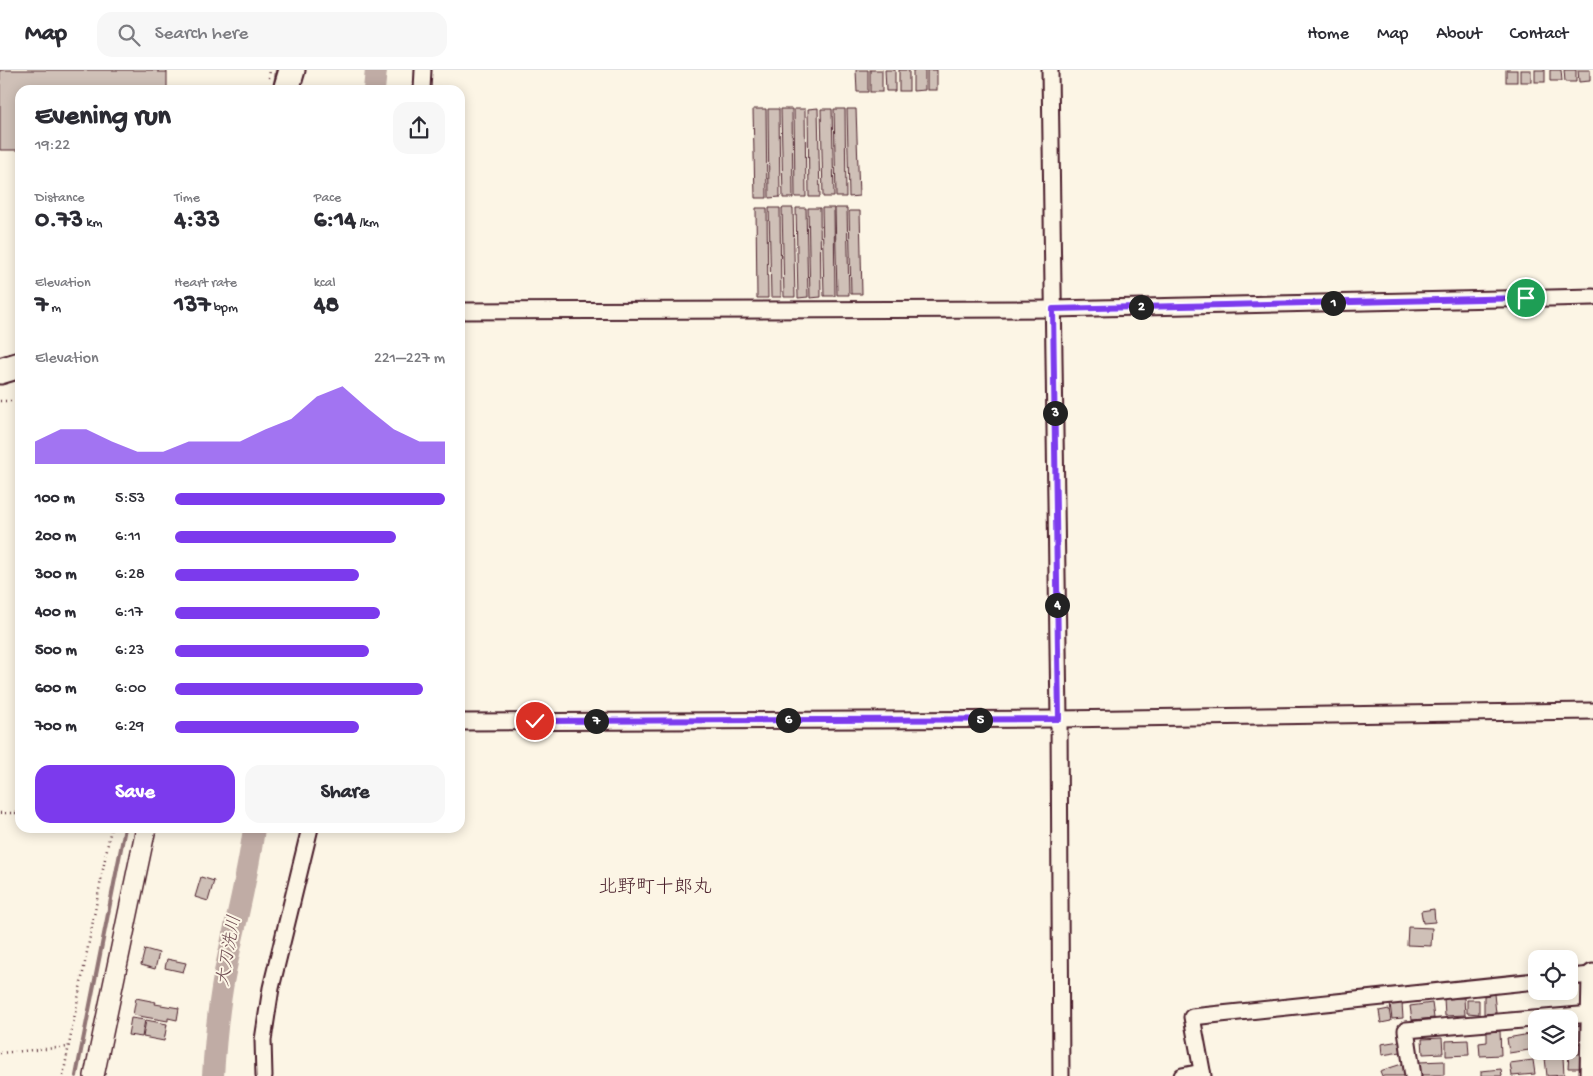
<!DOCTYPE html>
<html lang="en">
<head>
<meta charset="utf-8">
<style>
  body { margin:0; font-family:"Gochi Hand","Klee One",sans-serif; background:#f7f7f7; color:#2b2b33; height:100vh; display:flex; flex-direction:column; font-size:19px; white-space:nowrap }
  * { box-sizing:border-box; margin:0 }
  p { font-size:16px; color:#7c7c81 }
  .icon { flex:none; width:28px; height:28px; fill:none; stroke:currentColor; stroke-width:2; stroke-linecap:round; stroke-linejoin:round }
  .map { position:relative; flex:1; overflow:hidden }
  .side { position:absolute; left:15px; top:15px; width:450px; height:748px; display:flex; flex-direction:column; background:#fff; border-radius:15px; box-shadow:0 2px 12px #0003 }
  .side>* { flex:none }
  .buttons { position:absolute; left:1528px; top:880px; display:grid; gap:10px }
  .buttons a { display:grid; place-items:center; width:50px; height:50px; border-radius:10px; background:#fff; box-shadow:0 2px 12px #0003; font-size:25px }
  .pin { position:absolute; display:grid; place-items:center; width:42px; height:42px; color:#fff; margin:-21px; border:2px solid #fff; border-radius:50%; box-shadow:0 1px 5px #0007 }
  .km { position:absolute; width:25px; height:25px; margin:-12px; border-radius:50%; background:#222; color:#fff; font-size:14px; line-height:25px; text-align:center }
  .round { display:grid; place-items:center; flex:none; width:52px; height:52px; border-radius:15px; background:#f7f7f7 }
  .headline { display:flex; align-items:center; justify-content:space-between; height:85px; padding:0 20px }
  h1 { font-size:28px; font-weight:800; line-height:38px }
  .figures { display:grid; grid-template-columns:repeat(3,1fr); gap:8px; height:85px; padding:5px 20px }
  .figures div { display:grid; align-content:center }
  .figures b { font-size:25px; font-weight:800 }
  .figures small { font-size:14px; font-weight:400 }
  .figures p { font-size:14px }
  .chart { height:140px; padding:10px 20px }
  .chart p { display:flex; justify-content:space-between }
  .chart svg { width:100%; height:90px; margin-top:5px; fill:#7c3aed; opacity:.7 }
  .primary-button { display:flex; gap:10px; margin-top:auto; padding:10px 20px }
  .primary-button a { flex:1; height:58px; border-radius:15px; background:#7c3aed; color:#fff; font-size:20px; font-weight:800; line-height:58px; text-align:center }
  .primary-button a+a { background:#f7f7f7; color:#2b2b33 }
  ul { padding:0 20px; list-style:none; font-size:16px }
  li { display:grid; grid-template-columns:80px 60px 1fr; align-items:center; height:38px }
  li i { height:12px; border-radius:6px; background:#7c3aed }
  header { display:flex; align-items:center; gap:30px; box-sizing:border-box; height:70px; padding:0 25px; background:#fff; border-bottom:1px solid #e1e1e2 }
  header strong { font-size:24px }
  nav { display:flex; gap:28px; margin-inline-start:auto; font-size:18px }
  .search { width:350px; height:45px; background:#f7f7f7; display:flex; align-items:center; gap:12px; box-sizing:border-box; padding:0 18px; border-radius:15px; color:#7c7c81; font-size:19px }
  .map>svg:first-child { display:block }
</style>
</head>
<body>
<header>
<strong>Map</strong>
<div class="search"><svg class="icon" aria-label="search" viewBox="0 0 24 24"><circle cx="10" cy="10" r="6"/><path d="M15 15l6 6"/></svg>Search here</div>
<nav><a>Home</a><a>Map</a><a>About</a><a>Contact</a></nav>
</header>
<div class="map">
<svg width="1593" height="1006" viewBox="0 0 1593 1006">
  <rect width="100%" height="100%" fill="#fcf5e5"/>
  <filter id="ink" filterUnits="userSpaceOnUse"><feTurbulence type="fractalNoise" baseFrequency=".02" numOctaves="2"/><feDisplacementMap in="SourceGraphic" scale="10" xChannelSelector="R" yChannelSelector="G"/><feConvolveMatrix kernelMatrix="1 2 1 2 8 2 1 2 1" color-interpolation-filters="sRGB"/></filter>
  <g filter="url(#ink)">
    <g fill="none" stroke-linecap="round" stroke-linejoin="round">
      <g stroke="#917474" stroke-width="4">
        <polyline points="275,15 277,0"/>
        <polyline points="76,1006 125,758"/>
      </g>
      <g stroke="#c0aca5" stroke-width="22">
        <polyline points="374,20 376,0"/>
        <path d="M213,1006C215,973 218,940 224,907C234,857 248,808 254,758"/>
      </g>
    </g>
    <g fill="#cfc0b7" stroke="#4a1f2b">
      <polygon points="0,0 158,0 158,2 167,2 167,20 20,20 20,80 0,80"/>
      <polygon points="856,0 868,0 868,22 857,22"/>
      <rect x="870" y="0" width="12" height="22"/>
      <polygon points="885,0 895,0 895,21 886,21"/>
      <rect x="899" y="0" width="10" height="21"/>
      <polygon points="913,0 925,0 925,20 913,21"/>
      <rect x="927" y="0" width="10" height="20"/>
      <rect x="1506" y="0" width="11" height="12"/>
      <rect x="1520" y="0" width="11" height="12"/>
      <rect x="1535" y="0" width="10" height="12"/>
      <polygon points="1550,0 1561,0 1562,11 1550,11"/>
      <polygon points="1564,0 1576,0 1576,12 1565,12"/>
      <polygon points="1578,0 1590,0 1590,11 1579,12"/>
      <polygon points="818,38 820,127 809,127 808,39"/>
      <polygon points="753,39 766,39 767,128 755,128"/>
      <polygon points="768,39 779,39 780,127 769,128"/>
      <polygon points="781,39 792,39 793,128 783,128"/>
      <polygon points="794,39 805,39 806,127 795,127"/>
      <polygon points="821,39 832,39 834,127 823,127"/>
      <polygon points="834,39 845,39 846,127 836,127"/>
      <polygon points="847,39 856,39 859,126 849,127"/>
      <polygon points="756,138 767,138 768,228 757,228"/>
      <polygon points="769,138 780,138 781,227 771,227"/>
      <polygon points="782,138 793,138 795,227 784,227"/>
      <polygon points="796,138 806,138 808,227 798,228"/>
      <polygon points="808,138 820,138 821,227 810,228"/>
      <polygon points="822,138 834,138 835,226 824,226"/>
      <polygon points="835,138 847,138 849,225 837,225"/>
      <polygon points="849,141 860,141 862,224 851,224"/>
      <polygon points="201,807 214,811 208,831 195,827"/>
      <polygon points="1434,839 1435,852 1423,853 1421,841"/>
      <polygon points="1408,857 1432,858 1431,876 1407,875"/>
      <polygon points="145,879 159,883 155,899 141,895"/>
      <polygon points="167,889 186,893 183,902 165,898"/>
      <polygon points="1494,924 1496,943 1484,944 1484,926"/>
      <polygon points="136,928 156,932 155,934 179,938 177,950 168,948 168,951 133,945"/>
      <polygon points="1444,928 1464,928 1465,945 1445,946"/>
      <polygon points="1467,930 1479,930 1479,944 1467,943"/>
      <polygon points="1402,933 1403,948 1392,949 1390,934"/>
      <polygon points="1432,933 1434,948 1412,950 1410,936"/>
      <polygon points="1389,939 1391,951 1381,953 1379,941"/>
      <polygon points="131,948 145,950 142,967 128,965"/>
      <polygon points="146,950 167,954 164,971 143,967"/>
      <polygon points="1586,955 1587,973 1570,974 1570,956"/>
      <polygon points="1500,961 1501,985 1480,986 1479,973 1487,972 1487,962"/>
      <polygon points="1535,963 1536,979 1509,983 1507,968"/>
      <polygon points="1442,968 1443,983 1423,984 1422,969"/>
      <polygon points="1468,970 1469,985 1446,986 1446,971"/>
      <polygon points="1400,971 1401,982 1382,985 1381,974"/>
      <polygon points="1569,984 1587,984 1587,998 1568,998"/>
      <polygon points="1563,987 1564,1005 1547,1006 1545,988"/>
      <polygon points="1533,990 1535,1004 1512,1006 1510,993"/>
      <polygon points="1444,991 1444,1005 1419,1005 1419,992"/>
      <polygon points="1405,993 1410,1006 1382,1006 1380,1001"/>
      <polygon points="1501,999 1502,1006 1481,1006 1481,1001"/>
    </g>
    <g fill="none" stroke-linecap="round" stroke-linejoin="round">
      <defs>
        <g id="minor">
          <polyline points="1050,0 1059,649 1061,1006"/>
          <polyline points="422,20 423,0"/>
          <polyline points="460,241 1053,239 1593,227"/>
          <polyline points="460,652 1059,649 1593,641"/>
          <polyline points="1569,907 1592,905"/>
          <polyline points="264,1006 263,970 271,918 310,758"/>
          <polyline points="1182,1006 1202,1002"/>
          <polyline points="1203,1006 1192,947 1536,911"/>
          <polyline points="1413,1006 1406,960 1591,944"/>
        </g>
        <polyline id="tertiary" points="94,1006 146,758"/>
        <polyline id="secondary" points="1591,1006 1593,905"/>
        <g id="trunk">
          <polyline points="286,20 292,0"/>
          <polyline points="0,301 20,295"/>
        </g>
      </defs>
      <use href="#minor" stroke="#4a1f2b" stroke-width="19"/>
      <use href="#tertiary" stroke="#4a1f2b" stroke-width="22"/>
      <use href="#secondary" stroke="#4a1f2b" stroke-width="25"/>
      <use href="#trunk" stroke="#4a1f2b" stroke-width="29"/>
      <g stroke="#4a1f2b" stroke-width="2.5" stroke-dasharray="1 4" stroke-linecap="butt">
        <polyline points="269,8 270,0"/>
        <polyline points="0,331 20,331"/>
        <polyline points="0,743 20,743"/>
        <polyline points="0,983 68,977"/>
        <polyline points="63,1006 111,758"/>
      </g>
      <use href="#minor" stroke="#fcf5e5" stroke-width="15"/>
      <use href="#tertiary" stroke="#fcf5e5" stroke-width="19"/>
      <use href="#secondary" stroke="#fcf5e5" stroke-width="21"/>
      <use href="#trunk" stroke="#fcf5e5" stroke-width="25"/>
    </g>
  </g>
  <g fill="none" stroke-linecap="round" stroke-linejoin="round" filter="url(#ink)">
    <defs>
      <polyline id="route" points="535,651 1059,649 1053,239 1526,228"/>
    </defs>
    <use href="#route" stroke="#fff" stroke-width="10"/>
    <use href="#route" stroke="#7c3aed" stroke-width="6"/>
  </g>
  <g text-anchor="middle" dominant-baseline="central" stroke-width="4" stroke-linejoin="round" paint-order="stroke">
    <g font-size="18" font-style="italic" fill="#6d4950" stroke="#fcf5e5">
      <text transform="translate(230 881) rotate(-80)">大刀洗川</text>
    </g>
    <g font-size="19" fill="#4a1f2b" stroke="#fcf5e5">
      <text x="655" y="818">北野町十郎丸</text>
    </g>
  </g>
</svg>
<div class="buttons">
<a><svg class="icon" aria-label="locate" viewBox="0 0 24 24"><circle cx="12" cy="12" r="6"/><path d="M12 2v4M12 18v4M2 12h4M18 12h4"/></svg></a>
<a><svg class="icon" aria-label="layers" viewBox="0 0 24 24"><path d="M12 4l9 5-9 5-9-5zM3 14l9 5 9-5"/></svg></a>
</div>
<div class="pin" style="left:1526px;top:228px;background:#1e9e55"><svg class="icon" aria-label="arrive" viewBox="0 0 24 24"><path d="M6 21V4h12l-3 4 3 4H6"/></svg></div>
<div class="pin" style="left:535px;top:651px;background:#d93025"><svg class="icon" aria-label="check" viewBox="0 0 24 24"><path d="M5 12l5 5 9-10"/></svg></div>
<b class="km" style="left:1333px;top:233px">1</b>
<b class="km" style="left:1141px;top:237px">2</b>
<b class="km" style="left:1055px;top:343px">3</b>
<b class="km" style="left:1057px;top:535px">4</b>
<b class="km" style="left:980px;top:650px">5</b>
<b class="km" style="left:788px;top:650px">6</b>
<b class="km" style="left:596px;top:651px">7</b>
<section class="side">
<div class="headline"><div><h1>Evening run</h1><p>19:22</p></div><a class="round"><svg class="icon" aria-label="share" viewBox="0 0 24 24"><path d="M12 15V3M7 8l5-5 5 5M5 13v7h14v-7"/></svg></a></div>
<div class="figures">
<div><p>Distance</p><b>0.73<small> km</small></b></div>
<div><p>Time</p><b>4:33</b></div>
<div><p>Pace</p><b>6:14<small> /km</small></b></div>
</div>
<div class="figures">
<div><p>Elevation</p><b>7<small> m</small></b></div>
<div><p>Heart rate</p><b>137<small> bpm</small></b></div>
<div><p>kcal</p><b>48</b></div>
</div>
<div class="chart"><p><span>Elevation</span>221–227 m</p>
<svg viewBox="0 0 160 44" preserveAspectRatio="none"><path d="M0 44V33L10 27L20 27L30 33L40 38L50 38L60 33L70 33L80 33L90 27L100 22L110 11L120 6L130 17L140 27L150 33L160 33V44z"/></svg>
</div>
<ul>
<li><b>100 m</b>5:53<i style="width:100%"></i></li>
<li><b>200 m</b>6:11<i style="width:82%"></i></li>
<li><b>300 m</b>6:28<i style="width:68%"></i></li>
<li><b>400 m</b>6:17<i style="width:76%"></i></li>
<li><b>500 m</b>6:23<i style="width:72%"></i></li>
<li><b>600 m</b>6:00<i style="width:92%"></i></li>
<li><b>700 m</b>6:29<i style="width:68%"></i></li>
</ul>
<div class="primary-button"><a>Save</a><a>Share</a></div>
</section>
</div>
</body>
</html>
